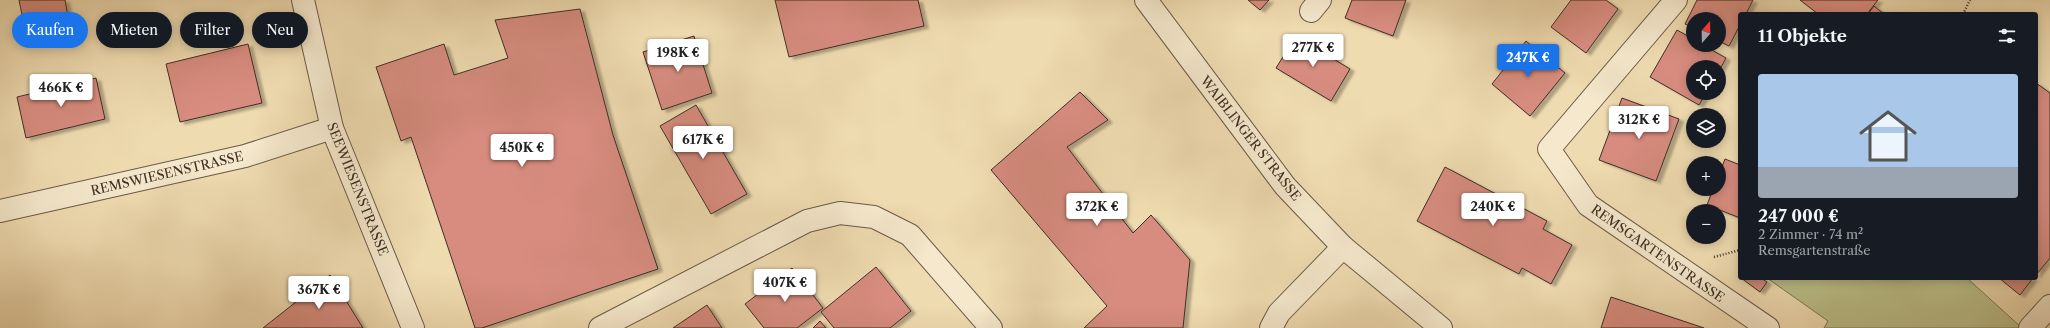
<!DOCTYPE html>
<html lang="de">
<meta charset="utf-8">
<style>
:root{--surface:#171b24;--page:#242831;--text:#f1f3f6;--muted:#9ea1a6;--line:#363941;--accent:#1a73e8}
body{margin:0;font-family:"Libre Caslon Text",serif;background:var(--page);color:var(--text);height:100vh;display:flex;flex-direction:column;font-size:15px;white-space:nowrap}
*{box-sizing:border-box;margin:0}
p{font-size:13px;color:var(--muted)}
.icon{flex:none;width:22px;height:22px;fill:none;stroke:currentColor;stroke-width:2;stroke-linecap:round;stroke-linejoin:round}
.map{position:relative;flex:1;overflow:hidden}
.panel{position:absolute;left:1738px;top:12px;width:300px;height:268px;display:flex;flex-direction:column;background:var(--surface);border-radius:4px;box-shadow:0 2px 10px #0003}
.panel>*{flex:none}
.top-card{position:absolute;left:12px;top:12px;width:380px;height:36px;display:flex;gap:8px}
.needle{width:26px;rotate:20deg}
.buttons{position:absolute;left:1686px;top:12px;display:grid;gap:8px}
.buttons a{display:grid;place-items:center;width:40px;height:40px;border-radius:50%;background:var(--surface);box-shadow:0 2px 10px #0003;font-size:20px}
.price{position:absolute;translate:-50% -34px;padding:0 9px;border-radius:4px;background:#fff;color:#222;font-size:13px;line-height:26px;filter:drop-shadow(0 1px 2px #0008)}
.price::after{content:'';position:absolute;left:50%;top:24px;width:12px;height:9px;margin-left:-6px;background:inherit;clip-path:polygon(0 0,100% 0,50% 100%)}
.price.current{background:var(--accent);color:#fff}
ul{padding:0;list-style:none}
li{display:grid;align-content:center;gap:8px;height:212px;padding:0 20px}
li+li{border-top:1px solid var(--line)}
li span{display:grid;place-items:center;height:124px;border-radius:4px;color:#555}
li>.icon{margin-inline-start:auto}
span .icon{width:72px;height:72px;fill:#fffc;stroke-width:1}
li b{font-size:17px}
h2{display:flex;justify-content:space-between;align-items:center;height:48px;padding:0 20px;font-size:17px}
.chip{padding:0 14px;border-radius:18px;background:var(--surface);box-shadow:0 2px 10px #0003;font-size:14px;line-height:36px}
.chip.current{background:var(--accent);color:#fff}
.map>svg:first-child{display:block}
.green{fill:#bbc08a;stroke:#7c7858}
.building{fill:#d78c7f;stroke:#3e2f25;filter:url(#shadow)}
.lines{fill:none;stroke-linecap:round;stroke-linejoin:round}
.minor-casing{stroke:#6a5a48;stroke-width:24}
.path{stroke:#3e2f25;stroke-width:2.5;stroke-dasharray:1 2;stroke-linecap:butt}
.minor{stroke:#f5e8cc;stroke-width:22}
.labels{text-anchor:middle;stroke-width:3;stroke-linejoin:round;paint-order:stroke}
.street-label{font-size:13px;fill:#3e2f25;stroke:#f5e8cc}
</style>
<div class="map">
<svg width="2050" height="328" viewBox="0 0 2050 328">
<defs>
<filter id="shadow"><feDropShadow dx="4.5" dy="2.5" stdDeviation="1" flood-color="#0004"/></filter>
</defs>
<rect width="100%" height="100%" fill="#efdbb0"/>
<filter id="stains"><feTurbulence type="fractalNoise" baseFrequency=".005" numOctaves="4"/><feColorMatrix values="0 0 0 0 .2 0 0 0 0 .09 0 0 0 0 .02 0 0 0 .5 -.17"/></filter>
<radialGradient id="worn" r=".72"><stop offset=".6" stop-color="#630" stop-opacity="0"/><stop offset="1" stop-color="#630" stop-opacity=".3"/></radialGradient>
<polygon class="green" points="1767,278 1967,278 2022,328 1824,328 1828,321"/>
<g class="building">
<polygon points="19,0 65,0 69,22 25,30"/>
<polygon points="775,0 918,0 924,26 789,57"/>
<polygon points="1248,0 1269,0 1260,10"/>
<polygon points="1352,0 1406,0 1393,36 1345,18"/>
<polygon points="1571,0 1606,0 1618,9 1586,53 1551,27"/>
<polygon points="1697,0 1753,0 1746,14 1740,14 1740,25 1729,46 1719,41 1719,19 1693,19 1693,28 1685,24"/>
<polygon points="1800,0 1878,0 1867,14 1818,14"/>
<polygon points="1874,6 1884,14 1868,14"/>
<polygon points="580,9 613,135 658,269 482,328 475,328 411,137 401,141 376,67 444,44 454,75 508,58 495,20"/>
<polygon points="1677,30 1693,39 1693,45 1703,45 1726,58 1719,71 1719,67 1693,67 1693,93 1706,93 1699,105 1650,77"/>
<polygon points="694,36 712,93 662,110 643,52"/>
<polygon points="1296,36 1350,69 1331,101 1276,68"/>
<polygon points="1526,41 1565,73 1530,116 1492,84"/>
<polygon points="248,44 262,103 180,122 166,64"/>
<polygon points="96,78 105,119 26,138 17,97"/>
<polygon points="2036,83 2050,93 2050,258 2036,275 2036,174 2038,172 2036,170"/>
<polygon points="1080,92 1108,120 1067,147 1133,233 1151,215 1190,260 1183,328 1084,328 1107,306 991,170"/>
<polygon points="1622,98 1679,119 1656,181 1599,160"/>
<polygon points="696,105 747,194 711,214 660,126"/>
<polygon points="1725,159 1740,165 1740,218 1707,205 1713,189 1719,189 1719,174"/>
<polygon points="1445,167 1547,221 1543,229 1572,245 1551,284 1522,268 1519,274 1417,221"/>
<polygon points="876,267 911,311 890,328 834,328 821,312"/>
<polygon points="792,268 823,308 797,328 764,328 745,304"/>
<polygon points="330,275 363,328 263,328"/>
<polygon points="1741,278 1761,278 1767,282 1760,292"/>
<polygon points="1999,278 2033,278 2020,295"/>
<polygon points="1611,297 1704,328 1601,328"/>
<polygon points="707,305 722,328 673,328"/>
<polygon points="820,321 826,328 813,328"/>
</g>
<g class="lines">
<g class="minor-casing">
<g id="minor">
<polyline points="303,0 332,128 413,328"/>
<polyline points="1146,0 1285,186 1343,247 1441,328"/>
<polyline points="1676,0 1549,149 1588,205 1768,328"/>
<polyline points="1311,11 1320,0"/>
<polyline points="0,211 245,156 332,128"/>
<polyline points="600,328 807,221 840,213 874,217 910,235 991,328"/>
<polyline points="1271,328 1279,313 1343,247"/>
<polyline points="2030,328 2050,306"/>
</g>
</g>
<g class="path">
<polyline points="1963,14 1970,0"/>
<polyline points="1714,257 1740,250"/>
</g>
<use href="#minor" class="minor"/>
</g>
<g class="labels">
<g class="street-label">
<text transform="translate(1251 138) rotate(52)" y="5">WAIBLINGER STRASSE</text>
<text transform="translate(167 173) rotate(-13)" y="5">REMSWIESENSTRASSE</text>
<text transform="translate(358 189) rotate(68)" y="5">SEEWIESENSTRASSE</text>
<text transform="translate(1658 253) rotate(35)" y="5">REMSGARTENSTRASSE</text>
</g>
</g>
<rect width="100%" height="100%" filter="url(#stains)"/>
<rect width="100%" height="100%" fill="url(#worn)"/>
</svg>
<div class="buttons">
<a><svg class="needle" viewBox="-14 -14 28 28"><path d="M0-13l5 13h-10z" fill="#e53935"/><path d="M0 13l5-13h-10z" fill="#9ea1a6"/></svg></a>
<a><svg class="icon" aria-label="locate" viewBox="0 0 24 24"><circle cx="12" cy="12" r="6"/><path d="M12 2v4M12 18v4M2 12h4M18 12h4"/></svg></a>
<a><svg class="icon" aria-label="layers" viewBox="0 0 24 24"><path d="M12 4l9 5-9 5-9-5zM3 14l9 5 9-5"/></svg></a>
<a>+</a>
<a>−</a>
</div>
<b class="price" style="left:1313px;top:68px">277K €</b>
<b class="price" style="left:678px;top:73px">198K €</b>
<b class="price current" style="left:1528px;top:78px">247K €</b>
<b class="price" style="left:61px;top:108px">466K €</b>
<b class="price" style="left:1639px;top:140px">312K €</b>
<b class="price" style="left:703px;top:160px">617K €</b>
<b class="price" style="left:522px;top:168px">450K €</b>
<b class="price" style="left:1097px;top:227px">372K €</b>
<b class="price" style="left:1493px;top:227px">240K €</b>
<b class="price" style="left:785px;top:303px">407K €</b>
<b class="price" style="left:319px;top:310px">367K €</b>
<div class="top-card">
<a class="chip current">Kaufen</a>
<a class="chip">Mieten</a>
<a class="chip">Filter</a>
<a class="chip">Neu</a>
</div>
<section class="panel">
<h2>11 Objekte<svg class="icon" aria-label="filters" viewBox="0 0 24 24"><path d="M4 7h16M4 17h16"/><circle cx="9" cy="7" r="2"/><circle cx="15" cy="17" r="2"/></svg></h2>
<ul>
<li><span style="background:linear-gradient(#a9c7e8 75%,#9aa5b1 0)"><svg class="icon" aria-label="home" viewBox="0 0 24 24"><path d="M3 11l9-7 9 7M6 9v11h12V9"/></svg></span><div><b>247 000 €</b><p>2 Zimmer · 74 m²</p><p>Remsgartenstraße</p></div></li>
</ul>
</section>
</div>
